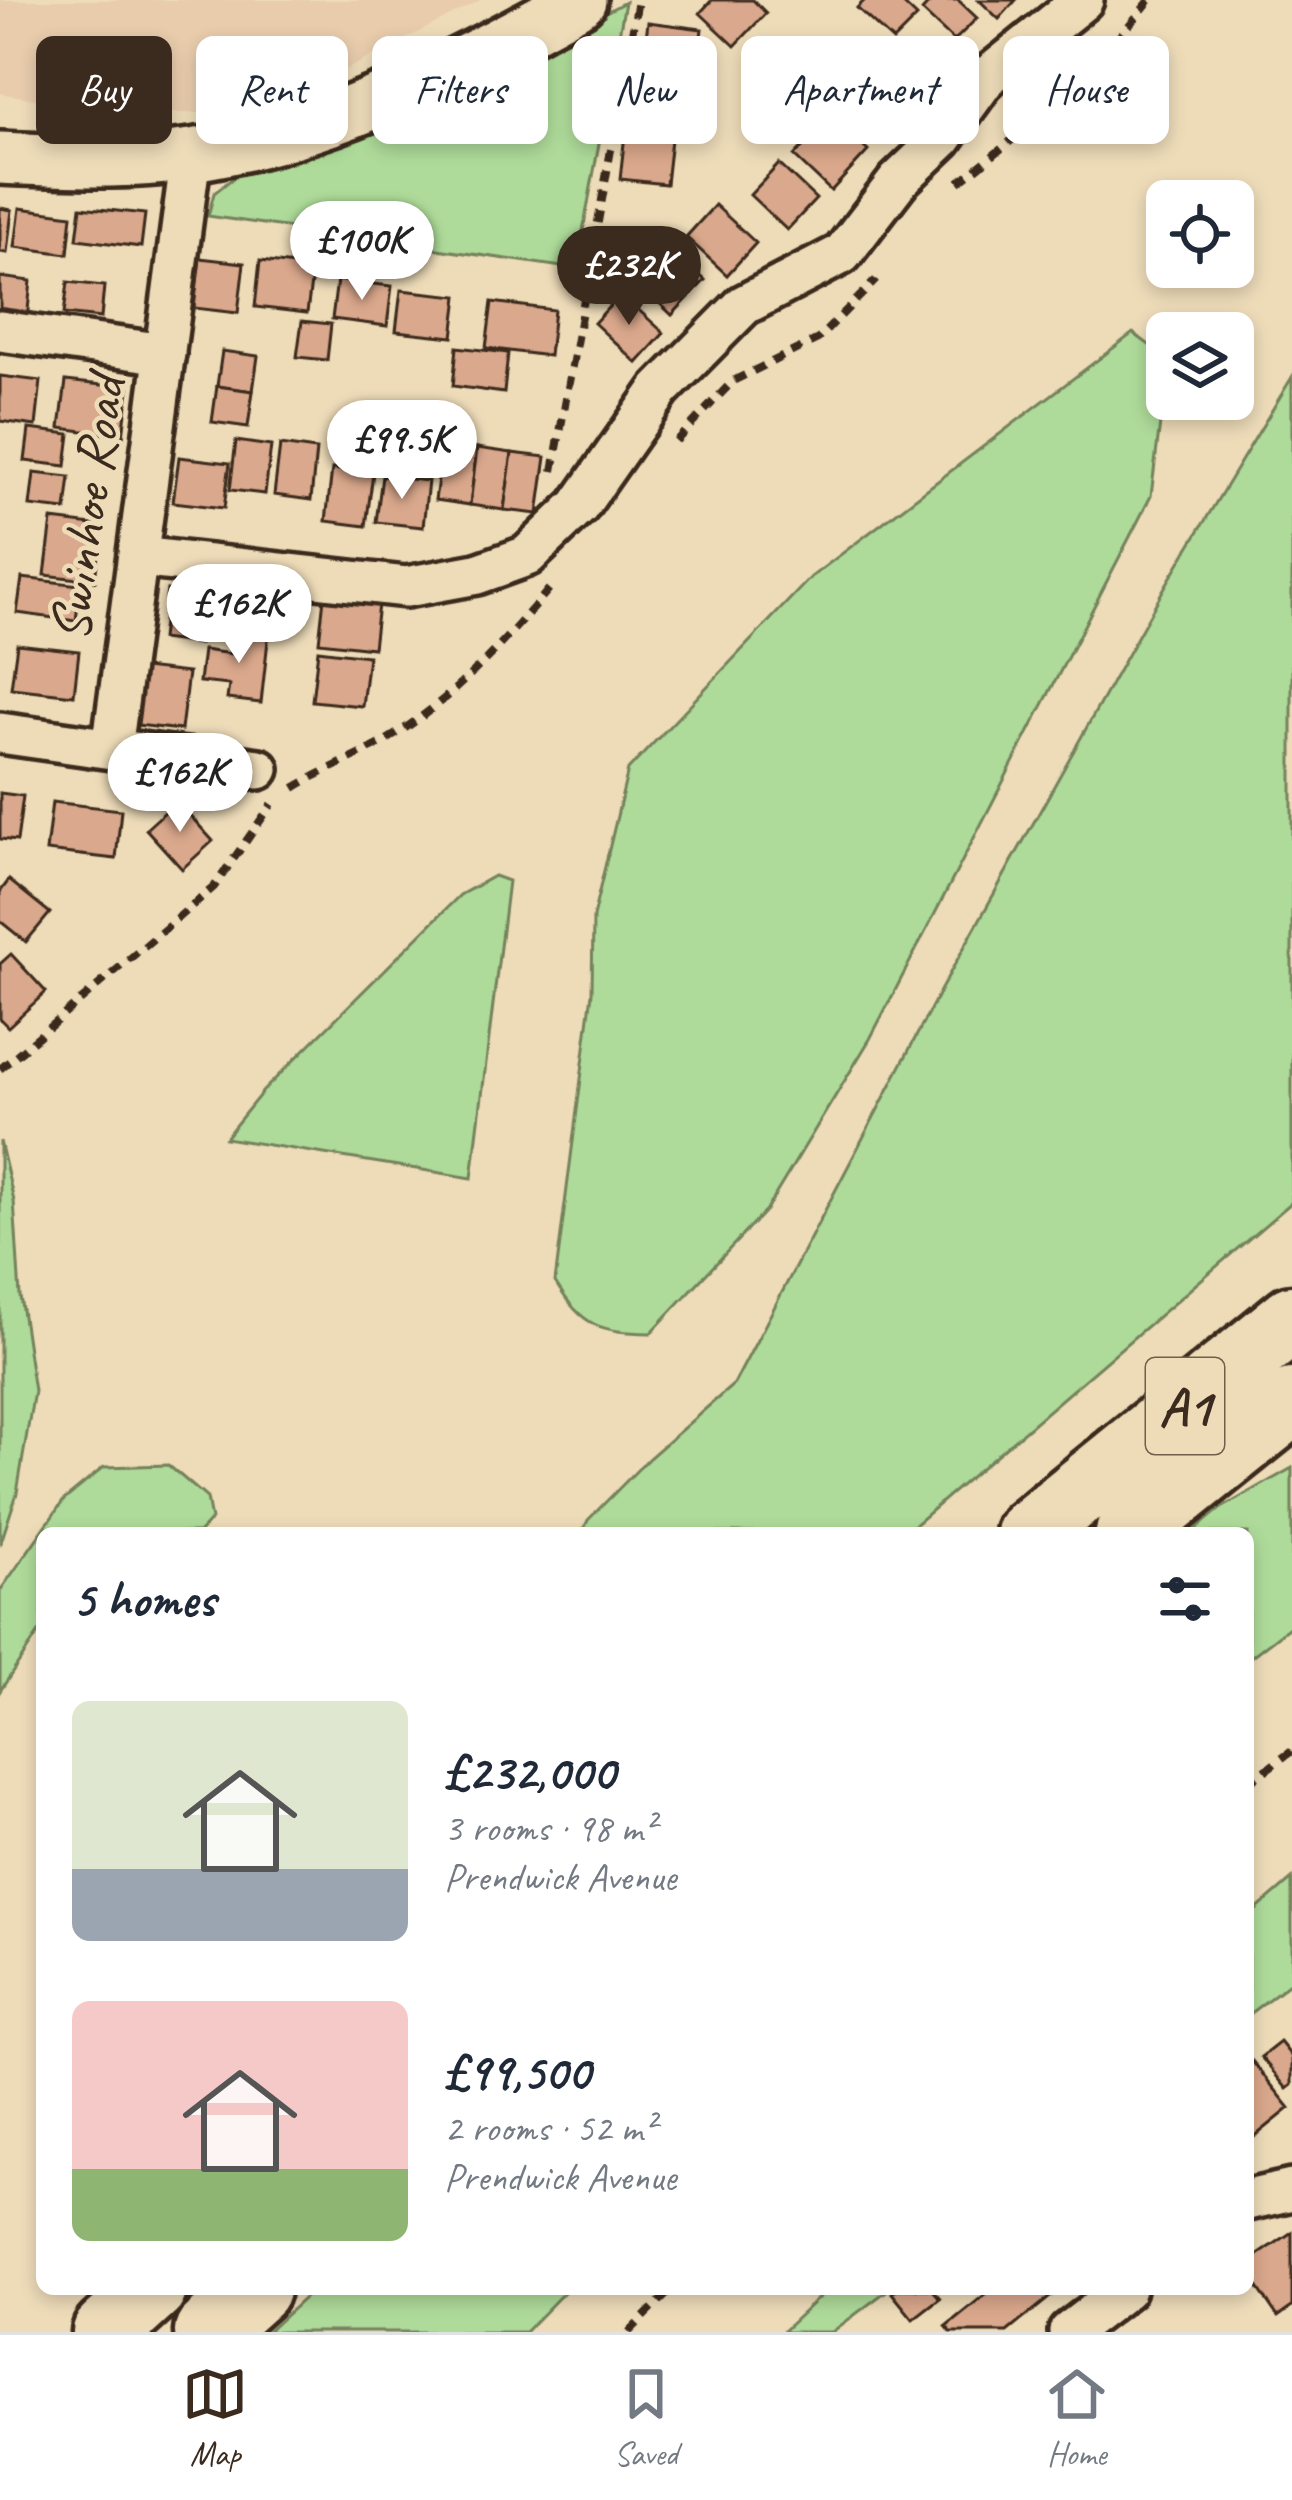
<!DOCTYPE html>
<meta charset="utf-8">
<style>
:root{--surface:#fff;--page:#f2f2f3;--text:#1f2937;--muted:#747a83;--line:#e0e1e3;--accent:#3b2a1e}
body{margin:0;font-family:Caveat,sans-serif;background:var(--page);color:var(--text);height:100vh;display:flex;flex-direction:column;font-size:45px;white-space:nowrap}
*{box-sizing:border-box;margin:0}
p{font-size:39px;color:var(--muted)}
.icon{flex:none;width:66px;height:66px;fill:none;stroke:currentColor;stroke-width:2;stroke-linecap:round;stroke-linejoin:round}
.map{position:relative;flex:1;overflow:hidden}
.side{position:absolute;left:36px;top:1527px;width:1218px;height:768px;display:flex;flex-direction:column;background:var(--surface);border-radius:18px;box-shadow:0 6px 18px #0003}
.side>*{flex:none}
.top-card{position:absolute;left:36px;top:36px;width:1221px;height:108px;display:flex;gap:24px}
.fabs{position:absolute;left:1146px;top:180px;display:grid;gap:24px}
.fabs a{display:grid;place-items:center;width:108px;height:108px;border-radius:18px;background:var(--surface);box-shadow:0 6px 18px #0003;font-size:60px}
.price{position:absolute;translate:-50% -102px;padding:0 27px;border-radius:42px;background:#fff;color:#222;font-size:39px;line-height:78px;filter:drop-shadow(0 3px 6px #0008)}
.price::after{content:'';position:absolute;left:50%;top:72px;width:36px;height:27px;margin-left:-18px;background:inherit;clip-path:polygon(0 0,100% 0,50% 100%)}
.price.on{background:var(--accent);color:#fff}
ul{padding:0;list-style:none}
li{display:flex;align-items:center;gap:36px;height:300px;padding:0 36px}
li span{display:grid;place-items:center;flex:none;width:336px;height:240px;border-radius:18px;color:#555}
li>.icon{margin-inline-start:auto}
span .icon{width:144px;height:144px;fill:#fffc;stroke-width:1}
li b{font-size:51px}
h2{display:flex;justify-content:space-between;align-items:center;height:144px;padding:0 36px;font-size:51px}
.tag{padding:0 42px;border-radius:18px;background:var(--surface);box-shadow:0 6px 18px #0003;font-size:42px;line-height:108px}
.tag.on{background:var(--accent);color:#fff}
.tab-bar{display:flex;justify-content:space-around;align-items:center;height:168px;border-top:3px solid var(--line);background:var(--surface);font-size:33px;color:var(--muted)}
.tab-bar a{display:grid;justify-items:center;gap:6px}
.tab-bar .on{color:var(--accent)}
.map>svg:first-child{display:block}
.built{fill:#e8ccac}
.green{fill:#aedb9a;stroke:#74825c;stroke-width:3}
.building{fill:#daa88c;stroke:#3b2a1e;stroke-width:3}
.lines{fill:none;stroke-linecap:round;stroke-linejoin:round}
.minor-casing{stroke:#3b2a1e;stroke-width:48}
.tertiary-casing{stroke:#3b2a1e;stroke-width:60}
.trunk-casing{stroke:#3b2a1e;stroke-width:75}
.path{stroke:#3b2a1e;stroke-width:8;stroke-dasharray:12 9;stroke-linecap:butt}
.minor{stroke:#eedcb9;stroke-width:39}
.tertiary{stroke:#eedcb9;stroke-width:51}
.trunk{stroke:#eedcb9;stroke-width:66}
.labels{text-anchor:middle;stroke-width:9;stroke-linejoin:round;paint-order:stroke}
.shield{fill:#eedcb9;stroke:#715f4c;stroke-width:3}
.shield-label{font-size:54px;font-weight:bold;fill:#3b2a1e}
.street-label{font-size:57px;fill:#3b2a1e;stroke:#eedcb9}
</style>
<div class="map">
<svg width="1292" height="2332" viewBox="0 0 1292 2332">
<rect width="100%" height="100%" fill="#eedcb9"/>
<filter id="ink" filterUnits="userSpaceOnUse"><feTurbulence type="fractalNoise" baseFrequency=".00833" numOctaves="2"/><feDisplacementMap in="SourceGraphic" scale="24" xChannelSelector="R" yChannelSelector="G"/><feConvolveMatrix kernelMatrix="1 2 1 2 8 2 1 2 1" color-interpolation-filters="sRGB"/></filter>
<g filter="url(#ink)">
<polygon class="built" points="0,0 481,0 326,80 211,113 113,113 0,93"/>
<g class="green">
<polygon points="625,2 576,269 208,216 214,193 243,170 395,123"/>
<path d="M1133,333L1155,349L1163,399L1151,496L870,1039L766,1210L651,1333C599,1332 583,1327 555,1282L592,993L593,917L628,770L811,577Z"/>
<polygon points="1292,377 1292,1202 905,1533 582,1533 588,1520 649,1458 734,1384 941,989 1166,585"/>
<polygon points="494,876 508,881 472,1178 225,1138 263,1091 460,895"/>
<polygon points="0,1141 14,1201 20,1296 34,1391 17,1493 0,1545"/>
<polygon points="168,1465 207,1498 211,1520 199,1533 42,1533 42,1628 0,1691 0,1591 64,1500 104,1467"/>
<polygon points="1292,1468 1292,1625 1248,1659 1248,1533 1191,1533 1220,1509"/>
<polygon points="1292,1879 1292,1981 1248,2015 1248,1917"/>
<polygon points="314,2289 567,2289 525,2332 267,2332"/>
<polygon points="828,2289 889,2289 832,2332 782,2332"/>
</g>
<g class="building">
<polygon points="712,0 753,0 766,13 735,46 700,13"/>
<polygon points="865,0 899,0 917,17 893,41 857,8"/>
<polygon points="932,0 958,0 977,18 954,41 922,11"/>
<polygon points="979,0 1016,0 999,19"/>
<polygon points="648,22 702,29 697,67 643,60"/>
<polygon points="879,45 918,82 892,109 853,73"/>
<polygon points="774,57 804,85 782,107 752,80"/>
<polygon points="829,66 863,98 847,116 812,84"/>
<polygon points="831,117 868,151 831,191 794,156"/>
<polygon points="626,125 672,130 666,184 620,179"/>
<polygon points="779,164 816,199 787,230 750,195"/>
<polygon points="715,205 756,243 727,275 686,237"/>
<polygon points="81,207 145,214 141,247 77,239"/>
<polygon points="0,208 12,210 7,253 0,252"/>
<polygon points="20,208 72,215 68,254 15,247"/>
<polygon points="662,240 705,280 672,315 629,274"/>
<polygon points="200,258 244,263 238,313 194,308"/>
<polygon points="260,261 313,267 307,313 255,307"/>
<polygon points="0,277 31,281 27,320 0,317"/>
<polygon points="337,280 392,286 387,326 332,319"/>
<polygon points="68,282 104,286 101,318 64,314"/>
<polygon points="401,290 458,296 453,337 396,331"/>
<polygon points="621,294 664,333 637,363 594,323"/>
<polygon points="492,302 554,310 549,356 486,348"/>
<polygon points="302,321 331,324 327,360 297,357"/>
<polygon points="457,347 508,353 504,393 453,386"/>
<polygon points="222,351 258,356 253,391 217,386"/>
<polygon points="0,376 41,381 36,426 0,421"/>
<polygon points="66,381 129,388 123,436 60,428"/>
<polygon points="217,386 253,391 248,427 212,422"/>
<polygon points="29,429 70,434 66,466 25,461"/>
<polygon points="236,441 271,446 265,494 230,490"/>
<polygon points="443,443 477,448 470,505 435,500"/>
<polygon points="280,445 316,450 311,500 274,495"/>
<polygon points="477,448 512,453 504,510 470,505"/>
<polygon points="512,453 546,457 538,514 504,510"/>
<polygon points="179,457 230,463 224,508 173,502"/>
<polygon points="332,469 373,473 366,526 326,521"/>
<polygon points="34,473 70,477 66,510 30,506"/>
<polygon points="382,476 428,481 423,527 376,522"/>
<polygon points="52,520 101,526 95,581 45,575"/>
<polygon points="22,578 80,585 76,621 17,613"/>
<polygon points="167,590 204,595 199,644 161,639"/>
<polygon points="324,598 378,604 373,648 319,642"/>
<polygon points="235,627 269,631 261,703 227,699 229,685 199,682 203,650 232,654"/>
<polygon points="17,644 79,651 74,695 11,688"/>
<polygon points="318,650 368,656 362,706 312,701"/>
<polygon points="144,668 188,673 181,730 137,725"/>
<polygon points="0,793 23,796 17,841 0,839"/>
<polygon points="177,801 213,841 182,869 146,829"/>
<polygon points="52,802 121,810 116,859 46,851"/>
<polygon points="9,880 50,913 26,942 0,921 0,892"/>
<polygon points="11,954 46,992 8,1027 0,1019 0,964"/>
<polygon points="1280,2042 1292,2057 1292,2085 1287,2089 1261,2057"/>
<polygon points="1252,2061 1290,2108 1248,2142 1248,2064"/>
<polygon points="1292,2232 1292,2307 1278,2317 1248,2273 1248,2262"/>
<polygon points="897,2289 932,2289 940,2298 913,2319 892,2293"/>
<polygon points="992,2289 1060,2289 1007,2332 951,2332 946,2326"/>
</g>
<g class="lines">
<g class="minor-casing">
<g id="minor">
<polyline points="191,155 112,749 259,769"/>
<polyline points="0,331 165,354"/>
<polyline points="138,557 406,587 477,574 527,556 579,506 660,390 744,305 842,254 898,181 942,139 986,78 1083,0"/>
<polyline points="0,733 112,749"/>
<polyline points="1248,2200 1292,2190"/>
<polyline points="1069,2332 1125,2289"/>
</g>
</g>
<g class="tertiary-casing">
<path id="tertiary" d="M0,158C63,161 130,164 192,155C332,134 458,68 580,0"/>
</g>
<g class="trunk-casing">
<g id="trunk">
<polyline points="1029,1533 1292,1319"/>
<polyline points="1129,1533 1292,1402"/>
<polyline points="106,2332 153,2289"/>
<polyline points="208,2332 256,2289"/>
</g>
</g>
<g class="path">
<path d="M959,182C1035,124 1090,74 1150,0"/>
<polyline points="676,441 733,381 818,339 876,280"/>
<polyline points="553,471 638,0"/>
<path d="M294,788C323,770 355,758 385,741C448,704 503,644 549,589"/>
<polyline points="0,1069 214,887 272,804"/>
<polyline points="1248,1783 1292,1751"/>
<polyline points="629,2332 672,2289"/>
</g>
<use href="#minor" class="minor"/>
<use href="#tertiary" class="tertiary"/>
<use href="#trunk" class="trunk"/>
</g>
</g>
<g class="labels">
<rect class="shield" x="1146" y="1358" width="78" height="96" rx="9"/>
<g class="shield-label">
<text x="1185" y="1425">A1</text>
</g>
<g class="street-label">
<text transform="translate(86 509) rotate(-82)" y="20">Swinhoe Road</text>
</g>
</g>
</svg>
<div class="fabs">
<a><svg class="icon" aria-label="locate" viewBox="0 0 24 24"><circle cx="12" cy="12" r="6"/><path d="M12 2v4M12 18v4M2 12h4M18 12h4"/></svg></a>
<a><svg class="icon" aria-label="layers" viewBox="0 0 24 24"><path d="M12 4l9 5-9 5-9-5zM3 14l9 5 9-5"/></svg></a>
</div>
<b class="price" style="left:362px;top:303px">£100K</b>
<b class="price on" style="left:629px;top:328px">£232K</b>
<b class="price" style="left:402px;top:502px">£99.5K</b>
<b class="price" style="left:239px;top:666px">£162K</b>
<b class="price" style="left:180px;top:835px">£162K</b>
<div class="top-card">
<a class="tag on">Buy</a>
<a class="tag">Rent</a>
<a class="tag">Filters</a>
<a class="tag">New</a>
<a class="tag">Apartment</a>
<a class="tag">House</a>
</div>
<section class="side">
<h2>5 homes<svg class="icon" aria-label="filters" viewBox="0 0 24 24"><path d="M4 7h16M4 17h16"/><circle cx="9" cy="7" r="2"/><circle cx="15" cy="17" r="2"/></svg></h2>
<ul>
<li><span style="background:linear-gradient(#dfe7d0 70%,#9aa5b1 0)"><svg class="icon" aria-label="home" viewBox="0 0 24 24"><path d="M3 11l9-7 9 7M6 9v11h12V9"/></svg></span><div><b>£232,000</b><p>3 rooms · 98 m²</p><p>Prendwick Avenue</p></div></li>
<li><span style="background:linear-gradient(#f6c9c9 70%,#8fb573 0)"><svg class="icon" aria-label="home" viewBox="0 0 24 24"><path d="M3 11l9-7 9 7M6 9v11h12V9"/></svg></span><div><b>£99,500</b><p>2 rooms · 52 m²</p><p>Prendwick Avenue</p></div></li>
</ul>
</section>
</div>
<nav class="tab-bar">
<a class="on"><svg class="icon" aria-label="map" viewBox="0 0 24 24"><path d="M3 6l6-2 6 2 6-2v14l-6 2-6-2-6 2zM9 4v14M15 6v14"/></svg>Map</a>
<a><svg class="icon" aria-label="saved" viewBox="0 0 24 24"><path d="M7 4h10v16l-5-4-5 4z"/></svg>Saved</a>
<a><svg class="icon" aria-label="home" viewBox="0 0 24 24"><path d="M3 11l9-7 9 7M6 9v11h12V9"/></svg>Home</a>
</nav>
